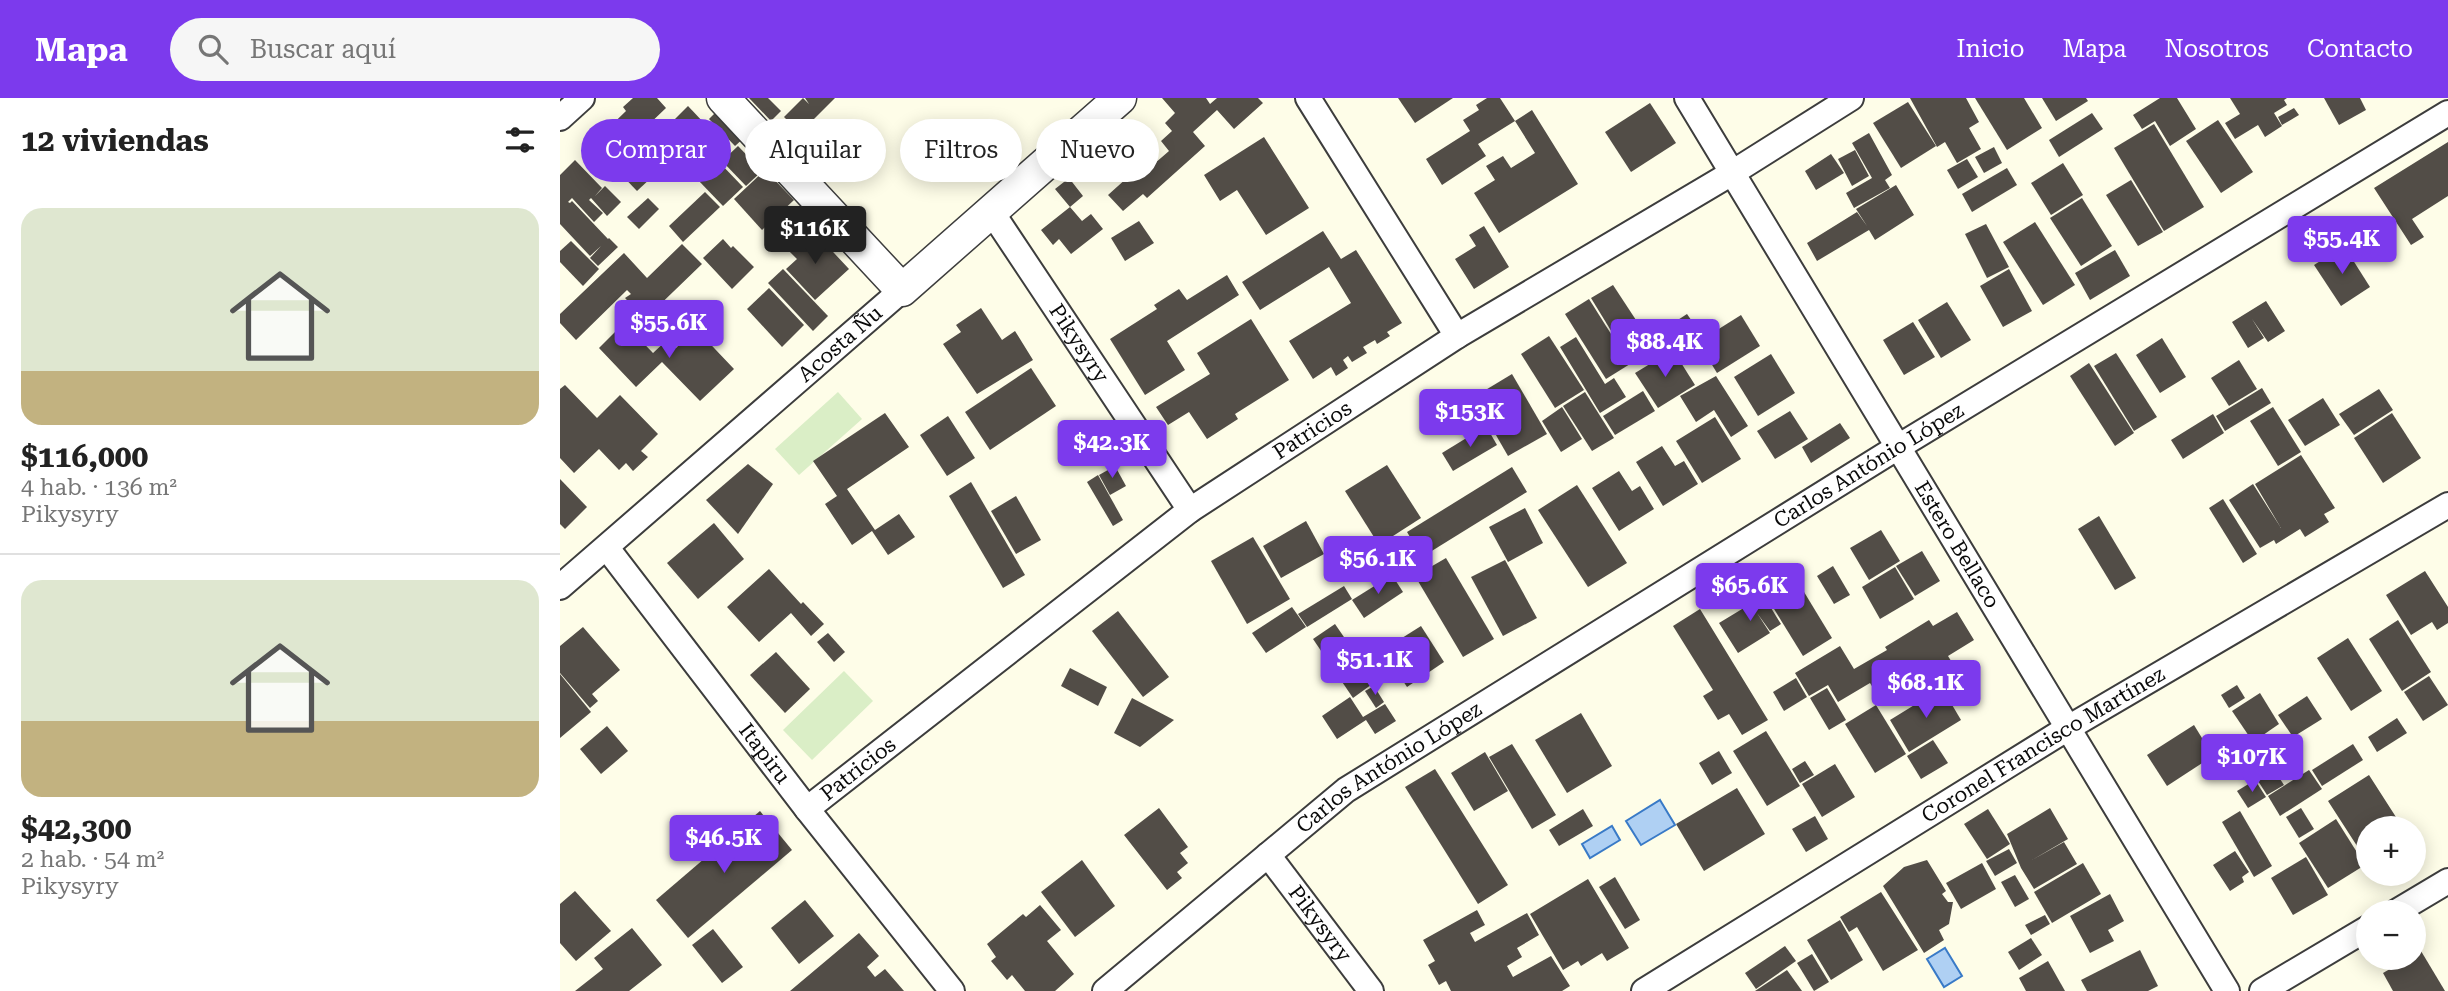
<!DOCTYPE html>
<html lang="es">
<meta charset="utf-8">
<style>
:root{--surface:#fff;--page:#f6f6f6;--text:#222;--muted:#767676;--line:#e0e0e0;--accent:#7c3aed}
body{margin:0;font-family:"Roboto Serif",serif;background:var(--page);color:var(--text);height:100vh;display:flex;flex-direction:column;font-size:26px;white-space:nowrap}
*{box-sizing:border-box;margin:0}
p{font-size:23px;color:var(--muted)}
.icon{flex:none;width:38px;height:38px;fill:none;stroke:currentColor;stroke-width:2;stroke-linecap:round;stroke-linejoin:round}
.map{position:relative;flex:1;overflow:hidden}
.panel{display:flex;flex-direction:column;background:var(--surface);width:560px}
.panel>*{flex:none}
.guide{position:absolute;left:21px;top:21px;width:665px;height:63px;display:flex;gap:14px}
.controls{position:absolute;left:1796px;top:718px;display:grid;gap:14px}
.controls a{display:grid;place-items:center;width:70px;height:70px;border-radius:50%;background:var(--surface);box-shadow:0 4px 18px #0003;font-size:35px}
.price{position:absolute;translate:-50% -60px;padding:0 16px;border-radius:7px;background:var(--accent);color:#fff;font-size:23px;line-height:46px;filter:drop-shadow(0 2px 4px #0008)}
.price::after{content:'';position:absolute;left:50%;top:42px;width:21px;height:16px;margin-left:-10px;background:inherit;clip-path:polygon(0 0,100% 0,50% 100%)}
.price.current{background:#222;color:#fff}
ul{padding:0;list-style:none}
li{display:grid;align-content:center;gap:14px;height:371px;padding:0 21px}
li+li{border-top:2px solid var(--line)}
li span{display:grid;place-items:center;height:217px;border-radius:21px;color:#555}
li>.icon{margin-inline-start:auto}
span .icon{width:126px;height:126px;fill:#fffc;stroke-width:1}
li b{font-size:30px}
h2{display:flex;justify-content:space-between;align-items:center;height:84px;padding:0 21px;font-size:30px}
.pill{padding:0 24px;border-radius:32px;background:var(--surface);box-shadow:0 4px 18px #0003;font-size:24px;line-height:63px}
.pill.current{background:var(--accent);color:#fff}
header{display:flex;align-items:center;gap:42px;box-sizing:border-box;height:98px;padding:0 35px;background:var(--accent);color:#fff}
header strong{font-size:33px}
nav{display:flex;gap:38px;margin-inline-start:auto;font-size:24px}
.search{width:490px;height:63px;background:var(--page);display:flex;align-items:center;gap:18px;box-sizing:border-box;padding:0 24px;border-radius:38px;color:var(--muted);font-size:26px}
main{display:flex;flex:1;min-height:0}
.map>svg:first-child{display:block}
.pitch{fill:#daeec6}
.water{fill:#afd0f3;stroke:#397ac7;stroke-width:2}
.building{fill:#524d47}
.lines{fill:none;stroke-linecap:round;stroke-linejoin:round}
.minor-casing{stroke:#3d3d3d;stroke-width:28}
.tertiary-casing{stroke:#3d3d3d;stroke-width:35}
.minor{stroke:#fff;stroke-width:24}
.tertiary{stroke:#fff;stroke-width:32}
.labels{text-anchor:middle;stroke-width:7;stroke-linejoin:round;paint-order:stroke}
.street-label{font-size:21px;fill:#0a0a0a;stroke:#fff}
</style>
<header>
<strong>Mapa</strong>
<div class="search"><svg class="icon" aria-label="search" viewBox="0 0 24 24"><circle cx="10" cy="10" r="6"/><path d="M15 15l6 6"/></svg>Buscar aquí</div>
<nav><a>Inicio</a><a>Mapa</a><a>Nosotros</a><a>Contacto</a></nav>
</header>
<main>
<section class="panel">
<h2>12 viviendas<svg class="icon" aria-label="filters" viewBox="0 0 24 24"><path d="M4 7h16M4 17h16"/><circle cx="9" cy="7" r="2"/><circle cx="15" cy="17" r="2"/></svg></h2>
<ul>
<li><span style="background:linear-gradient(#dfe7d0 75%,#c2b280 0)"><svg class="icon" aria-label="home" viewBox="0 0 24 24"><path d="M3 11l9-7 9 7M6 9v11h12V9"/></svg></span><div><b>$116,000</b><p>4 hab. · 136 m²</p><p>Pikysyry</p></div></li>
<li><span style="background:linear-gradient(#dfe7d0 65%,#c2b280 0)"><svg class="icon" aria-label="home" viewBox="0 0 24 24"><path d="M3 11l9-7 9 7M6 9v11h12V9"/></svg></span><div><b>$42,300</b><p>2 hab. · 54 m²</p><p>Pikysyry</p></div></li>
</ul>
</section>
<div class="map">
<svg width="1888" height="893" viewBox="0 0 1888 893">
<rect width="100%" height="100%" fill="#fefde8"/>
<g class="pitch">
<polygon points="278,294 302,321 239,377 215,351"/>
<polygon points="284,573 313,603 252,662 223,632"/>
</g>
<g class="water">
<polygon points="1100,702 1115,727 1081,747 1066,723"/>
<polygon points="1052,728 1060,742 1030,760 1022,746"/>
<polygon points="1385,850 1402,878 1384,889 1367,861"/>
</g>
<g class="building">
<polygon points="73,0 97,0 106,10 84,31 88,36 53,68 32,46 66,13 63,9"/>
<polygon points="189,0 208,0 221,13 211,23"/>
<polygon points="243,0 249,6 245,0 275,0 240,35 224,19"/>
<polygon points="602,0 646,0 650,6 657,0 698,0 703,5 674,31 657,12 633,34 645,48 587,100 583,96 563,113 548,97 568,79 555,65 536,82 523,67 563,32 594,66 609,53 601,43 612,33 605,25 615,15"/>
<polygon points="838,0 893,0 855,25"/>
<polygon points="927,0 940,0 955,23 972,12 1018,86 939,135 914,95 935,82 926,68 943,58 951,70 975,55 955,23 918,46 926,58 882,87 866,61 910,33 903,22 919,12 916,7"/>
<polygon points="1350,0 1406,0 1419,24 1409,30 1421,51 1397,65 1385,44 1377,49"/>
<polygon points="1415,0 1464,0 1482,30 1447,52"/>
<polygon points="1482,0 1526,0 1528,3 1496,23"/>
<polygon points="1600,0 1617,0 1636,31 1610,48 1595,23 1582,31 1573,17"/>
<polygon points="1670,0 1727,0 1724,2 1727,7 1714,15 1722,28 1705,39 1698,27 1675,41 1665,25 1680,16"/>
<polygon points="1764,0 1800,0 1806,12 1779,27"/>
<polygon points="1348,4 1376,48 1341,70 1313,25"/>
<polygon points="1090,5 1116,45 1071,74 1045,34"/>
<polygon points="128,8 145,26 129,41 113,23"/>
<polygon points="1734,10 1739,17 1722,27 1718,19"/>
<polygon points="159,11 185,39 175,48 149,21"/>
<polygon points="1532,15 1543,31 1499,59 1489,42"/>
<polygon points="1658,22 1693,74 1661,95 1626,43"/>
<polygon points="110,24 127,42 110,58 93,40"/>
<polygon points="1594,26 1644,109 1604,133 1554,50"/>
<polygon points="147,27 155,36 133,56 125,47"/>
<polygon points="1309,35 1332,77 1325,82 1330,90 1294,110 1286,95 1312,80 1292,45"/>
<polygon points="704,39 749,110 706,137 677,92 660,103 644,77"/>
<polygon points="87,41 108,64 77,93 55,70"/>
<polygon points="1888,44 1888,98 1852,121 1864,139 1851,147 1814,90"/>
<polygon points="122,48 146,73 136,83 112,58"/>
<polygon points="178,48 202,73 186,88 162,63"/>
<polygon points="1434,49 1442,65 1424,75 1415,59"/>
<polygon points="1295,52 1309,78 1292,88 1278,61"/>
<polygon points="1271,56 1284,75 1256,92 1245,73"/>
<polygon points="1407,61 1418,79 1398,91 1387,72"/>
<polygon points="15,62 42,90 35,98 45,88 61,104 47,118 31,100 29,102 43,115 34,124 12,100 8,104 10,105 12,103 48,141 49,140 58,149 38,168 30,160 41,148 30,158 0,126 0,77"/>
<polygon points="158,63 183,89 163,108 138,82"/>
<polygon points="1503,65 1523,97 1491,117 1471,85"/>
<polygon points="1447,70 1457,87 1412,114 1402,96"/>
<polygon points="205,72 234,102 202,132 174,101"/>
<polygon points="509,80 523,98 510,109 522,123 531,116 543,131 511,156 499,141 493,147 481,132 510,109 495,91"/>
<polygon points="1571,82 1603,134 1578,148 1546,97"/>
<polygon points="1336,87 1354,117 1315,142 1309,132 1257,163 1247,145 1297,114 1307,128 1296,111"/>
<polygon points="145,94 160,109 123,144 109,128"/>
<polygon points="88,100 99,111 79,131 67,119"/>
<polygon points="1522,100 1552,148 1521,168 1490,120"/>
<polygon points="579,123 594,145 565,163 551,140"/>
<polygon points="1475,124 1515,187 1483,207 1443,144"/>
<polygon points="1426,126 1449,169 1427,180 1405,136"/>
<polygon points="924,128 949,169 914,191 895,161 916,148 909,137"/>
<polygon points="763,133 781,161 796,152 842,225 827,234 830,238 817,246 815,242 803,249 807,255 792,264 788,258 783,262 788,270 776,278 771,269 753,281 729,243 791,205 769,169 700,212 682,184"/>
<polygon points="236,138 248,151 260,140 289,171 255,202 226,171 237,161 225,149"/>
<polygon points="163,141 171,150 173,148 194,169 172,191 143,160"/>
<polygon points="11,143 39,171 23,188 0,164 0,153"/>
<polygon points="122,146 142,166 85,221 65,200 71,196 67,192 16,242 0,225 0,216 64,155 87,180"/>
<polygon points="1784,148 1810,189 1781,208 1754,167"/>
<polygon points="1555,152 1570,178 1530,202 1515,175"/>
<polygon points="223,171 268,218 253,233 208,185"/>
<polygon points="1449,171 1472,213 1443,229 1420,188"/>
<polygon points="667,177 679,197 607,243 625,272 585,297 550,241 597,211 594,207 619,191 627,202"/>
<polygon points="1053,187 1076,222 1053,236 1031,200"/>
<polygon points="209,190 244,227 222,249 187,211"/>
<polygon points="1029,201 1070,266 1046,281 1005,216"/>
<polygon points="1706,203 1725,233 1708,244 1692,221 1704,240 1688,250 1672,224"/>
<polygon points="1387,204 1411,242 1381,260 1358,222"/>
<polygon points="421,210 442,242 455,233 473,262 417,296 383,246 401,234 396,227"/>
<polygon points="1127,216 1142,238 1117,253 1104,231"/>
<polygon points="1181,217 1200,248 1157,275 1138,244"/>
<polygon points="691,221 729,282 675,316 678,321 647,341 629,314 608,327 596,309 650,276 637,255"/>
<polygon points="1353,224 1375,259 1344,277 1323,242"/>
<polygon points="64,225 93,255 108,241 116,250 136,231 174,271 140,303 102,264 76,289 39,250"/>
<polygon points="989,238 1024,292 995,310 961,256"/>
<polygon points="1016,239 1045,286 1054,280 1066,299 1040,315 1000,249"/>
<polygon points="1602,240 1626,279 1600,295 1576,257"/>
<polygon points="1113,252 1135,287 1098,310 1075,275"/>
<polygon points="1556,255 1597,319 1574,333 1534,268"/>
<polygon points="1211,256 1235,295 1198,318 1174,279"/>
<polygon points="1679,262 1697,291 1669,308 1651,280"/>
<polygon points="1529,265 1574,335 1555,348 1510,278"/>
<polygon points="471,270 496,308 430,352 405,314"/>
<polygon points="952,276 987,336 948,358 914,299"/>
<polygon points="1156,278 1188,328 1171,339 1154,312 1136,324 1120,298"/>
<polygon points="5,287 37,320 60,297 98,336 81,353 88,359 73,373 66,365 59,372 39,351 14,375 0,360 0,291"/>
<polygon points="1702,290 1711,305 1665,333 1656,318"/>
<polygon points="1819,291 1833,312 1794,337 1779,316"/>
<polygon points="1083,293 1095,313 1055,337 1043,318"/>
<polygon points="1025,294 1054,340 1032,353 1003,308"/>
<polygon points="1763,300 1780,327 1745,348 1728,322"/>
<polygon points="1002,309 1022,341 1001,354 982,323"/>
<polygon points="1713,309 1741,354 1718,368 1690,323"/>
<polygon points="1230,313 1248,341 1215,361 1197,333"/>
<polygon points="325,315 349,349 287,391 315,432 339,416 355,439 328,457 312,433 292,447 265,406 277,398 253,363"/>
<polygon points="1832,315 1861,360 1823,385 1794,340"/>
<polygon points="1653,316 1664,335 1623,361 1611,342"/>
<polygon points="388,318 415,360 387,378 360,337"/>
<polygon points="1155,319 1181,361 1142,385 1116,343"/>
<polygon points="1280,325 1290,340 1251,365 1242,349"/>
<polygon points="926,328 937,347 893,373 882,355"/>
<polygon points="1102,348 1115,368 1124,363 1138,386 1103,408 1076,364"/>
<polygon points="1741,357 1775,410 1764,416 1769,424 1745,439 1740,431 1716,446 1714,442 1700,450 1669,402 1693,386 1721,430 1695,386"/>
<polygon points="188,366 213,386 178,436 146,402"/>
<polygon points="827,367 861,420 819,447 785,393"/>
<polygon points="555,368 566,388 550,397 539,377"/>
<polygon points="952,369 967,394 862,459 847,434"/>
<polygon points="1059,373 1072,393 1080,388 1094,411 1059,433 1032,390"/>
<polygon points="538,377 563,422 553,428 527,384"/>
<polygon points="0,381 27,409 5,431 0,426"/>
<polygon points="411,384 465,477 443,490 389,398"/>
<polygon points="1017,387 1067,465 1028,489 978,412"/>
<polygon points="456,398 481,442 456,456 431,413"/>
<polygon points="1663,401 1697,456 1683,465 1649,410"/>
<polygon points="965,410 983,445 948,464 929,429"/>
<polygon points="1539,418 1576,480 1555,492 1518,431"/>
<polygon points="746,423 764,456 721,480 703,448"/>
<polygon points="154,425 184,461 138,501 107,465"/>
<polygon points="1321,432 1340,463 1309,482 1290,450"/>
<polygon points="693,439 730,501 687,526 651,463"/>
<polygon points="842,447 854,464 837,475 825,458"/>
<polygon points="1362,453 1380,483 1355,498 1336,468"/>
<polygon points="886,460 934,541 903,559 855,478"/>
<polygon points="945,462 977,520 943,538 911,479"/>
<polygon points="1273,468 1290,497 1274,506 1257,478"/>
<polygon points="1335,469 1354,501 1320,521 1302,489"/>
<polygon points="209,471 241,506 243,504 264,526 251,538 231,515 199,544 167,509"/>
<polygon points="1865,473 1888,509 1888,525 1877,532 1872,524 1851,537 1826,497"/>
<polygon points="832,477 843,494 804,520 792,502"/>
<polygon points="784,488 792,501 747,529 738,516"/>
<polygon points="1241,489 1272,540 1243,558 1211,506"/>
<polygon points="1200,492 1221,526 1210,533 1197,515 1210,535 1178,555 1159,525 1192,505 1189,500"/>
<polygon points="732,509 746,529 706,555 692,535"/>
<polygon points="1140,511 1208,622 1182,637 1169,616 1158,622 1143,598 1153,592 1113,528"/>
<polygon points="558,513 609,579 583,599 532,533"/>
<polygon points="1397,514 1414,542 1388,558 1393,566 1396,564 1404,576 1358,603 1350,590 1323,606 1310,585 1278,604 1268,587 1249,598 1235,575 1280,548 1294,571 1327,552 1325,549 1369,522 1373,528"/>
<polygon points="1838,522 1871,574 1842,593 1809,541"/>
<polygon points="775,526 815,584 793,600 753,541"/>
<polygon points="861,528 884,564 847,589 823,552"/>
<polygon points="23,529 60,572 32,596 38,603 30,610 0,575 0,548"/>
<polygon points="268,535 285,554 274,564 257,544"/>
<polygon points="1788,540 1822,593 1791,613 1757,560"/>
<polygon points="216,554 250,591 225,615 190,577"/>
<polygon points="510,570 547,589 538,608 501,588"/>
<polygon points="0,576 31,614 0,640"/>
<polygon points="1869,578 1888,607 1863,623 1844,594"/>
<polygon points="1236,580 1247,599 1224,613 1213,594"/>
<polygon points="1677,587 1685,600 1669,610 1661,597"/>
<polygon points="814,588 824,604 816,610 805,593"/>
<polygon points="1267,590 1286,622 1269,632 1250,600"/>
<polygon points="1382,590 1401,622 1349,654 1330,622"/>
<polygon points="1700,595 1719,626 1693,644 1672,613"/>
<polygon points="1747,598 1762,621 1733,639 1718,617"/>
<polygon points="790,599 803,619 825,606 836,623 815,636 806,622 777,641 762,618"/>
<polygon points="572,600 614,622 580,649 554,635"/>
<polygon points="1316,607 1346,656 1315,675 1285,626"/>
<polygon points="1021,615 1052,668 1007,695 975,642"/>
<polygon points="1837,620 1847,635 1817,654 1808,639"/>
<polygon points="1634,627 1653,658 1607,688 1587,657"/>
<polygon points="47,628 68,653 41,676 20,651"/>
<polygon points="1206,633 1240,688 1207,708 1173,653"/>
<polygon points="1373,642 1388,665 1361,681 1347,658"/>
<polygon points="1673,643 1689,668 1672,679 1656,654"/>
<polygon points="952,646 996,717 972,731 929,659"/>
<polygon points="1793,646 1803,662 1762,688 1752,672"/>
<polygon points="1159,653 1172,675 1152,687 1139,665"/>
<polygon points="925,654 948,693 914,713 891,675"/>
<polygon points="1707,661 1724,687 1707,697 1691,672"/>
<polygon points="1245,663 1254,677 1240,685 1232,671"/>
<polygon points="1275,666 1295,699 1262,719 1242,686"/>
<polygon points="875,671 948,787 918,806 845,689"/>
<polygon points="1749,672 1762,691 1720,718 1708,698"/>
<polygon points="1809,677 1843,730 1808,730 1808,765 1768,703"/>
<polygon points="1695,682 1706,699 1688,710 1677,693"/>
<polygon points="1177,690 1205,736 1144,773 1116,726"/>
<polygon points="599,710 628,749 620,755 628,765 617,774 622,780 607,792 564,737"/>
<polygon points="1490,710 1508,741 1472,762 1504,744 1517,766 1474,791 1461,770 1447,736"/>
<polygon points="1741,710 1754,731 1739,740 1726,719"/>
<polygon points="1023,711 1033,728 999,748 989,732"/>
<polygon points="1428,711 1450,746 1427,761 1404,726"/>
<polygon points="200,713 232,752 128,840 96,802"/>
<polygon points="1680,713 1712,768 1694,779 1662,724"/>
<polygon points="1255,718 1268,741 1246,754 1232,731"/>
<polygon points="1776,721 1805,767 1768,790 1739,745"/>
<polygon points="1449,751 1457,765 1435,778 1426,763"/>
<polygon points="1675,753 1689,774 1682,779 1684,784 1670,793 1653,767"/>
<polygon points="1746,759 1768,797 1733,817 1711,780"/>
<polygon points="522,762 555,808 515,839 481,794"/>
<polygon points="1367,762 1386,793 1382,796 1388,804 1393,804 1389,826 1379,832 1384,842 1364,855 1323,788 1344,769"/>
<polygon points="1422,765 1436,791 1401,811 1386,785"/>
<polygon points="1523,765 1541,796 1492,825 1474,794"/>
<polygon points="1455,777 1469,801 1455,809 1441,784"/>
<polygon points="1055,779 1080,822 1065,831 1039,789"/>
<polygon points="1028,781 1069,850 1047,863 1042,855 1021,868 1018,863 1003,872 970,816"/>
<polygon points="15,793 51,833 16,863 0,845 0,806"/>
<polygon points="1321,794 1358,852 1323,873 1297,829 1289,834 1280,819"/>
<polygon points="1550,796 1564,823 1548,832 1554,843 1530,855 1510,818"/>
<polygon points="245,802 274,838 239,866 211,830"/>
<polygon points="480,807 501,832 487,843 514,876 495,893 465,893 452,877 447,882 431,863 436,859 427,846 463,816 466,819"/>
<polygon points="917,812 925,827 910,835 915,844 967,815 979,837 957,850 962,859 947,868 953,879 991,858 1010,888 1002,893 891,893 886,883 879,887 868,867 875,863 863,842"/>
<polygon points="1485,817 1490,826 1471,837 1465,827"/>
<polygon points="1280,822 1303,862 1271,882 1247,842"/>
<polygon points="72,830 102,867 69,893 15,893 43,871 34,860"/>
<polygon points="153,831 183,869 162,885 132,847"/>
<polygon points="299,835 319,858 307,869 315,879 325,871 344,893 230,893"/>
<polygon points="1471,840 1482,857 1459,872 1448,854"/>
<polygon points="1225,848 1236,863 1196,891 1185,875"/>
<polygon points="1580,852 1598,888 1588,893 1527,893 1521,882"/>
<polygon points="1861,853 1885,893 1833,893 1823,875"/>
<polygon points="1252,856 1269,884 1254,893 1237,865"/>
<polygon points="1488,863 1505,893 1466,893 1459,880"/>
<polygon points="1227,872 1242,893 1195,893"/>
</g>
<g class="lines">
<g class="minor-casing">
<g id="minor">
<polyline points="748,0 897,238"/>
<path id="s1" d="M1127,0L1667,893"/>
<polyline points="0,20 22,0"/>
<path id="s2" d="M431,113L630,412"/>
<path id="s3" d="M47,450L247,711L392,893"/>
<path id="s4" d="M0,489L342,192"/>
<path id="s5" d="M247,711L630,412L897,238L1172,75L1291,0"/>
<path id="s6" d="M708,757L811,893"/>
<polyline points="1836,814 1888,783"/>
<path id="s7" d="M545,893L786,692L1338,349L1888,15"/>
<path id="s8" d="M1084,893L1508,630L1888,407"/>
<polyline points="1702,893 1808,830"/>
</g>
</g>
<g class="tertiary-casing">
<polyline id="tertiary" points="163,0 342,192 560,0"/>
</g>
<use href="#minor" class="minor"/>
<use href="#tertiary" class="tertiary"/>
</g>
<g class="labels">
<g class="street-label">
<text dy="7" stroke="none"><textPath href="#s2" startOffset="159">Pikysyry</textPath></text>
<text dy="7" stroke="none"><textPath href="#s4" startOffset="371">Acosta Ñu</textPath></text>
<text dy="7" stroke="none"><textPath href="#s5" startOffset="632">Patricios</textPath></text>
<text dy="7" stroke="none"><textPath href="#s7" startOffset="929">Carlos António López</textPath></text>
<text dy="7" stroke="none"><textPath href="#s1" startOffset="522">Estero Bellaco</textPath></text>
<text dy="7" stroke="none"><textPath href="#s8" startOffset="469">Coronel Francisco Martínez</textPath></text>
<text dy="7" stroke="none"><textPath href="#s3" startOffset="259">Itapiru</textPath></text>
<text dy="7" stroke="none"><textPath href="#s7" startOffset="362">Carlos António López</textPath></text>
<text dy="7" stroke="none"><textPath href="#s5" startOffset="65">Patricios</textPath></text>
<text dy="7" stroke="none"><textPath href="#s6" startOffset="86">Pikysyry</textPath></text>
</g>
</g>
</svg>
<div class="controls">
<a>+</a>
<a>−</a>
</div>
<b class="price current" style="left:255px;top:168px">$116K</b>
<b class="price" style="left:1782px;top:178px">$55.4K</b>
<b class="price" style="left:109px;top:262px">$55.6K</b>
<b class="price" style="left:1105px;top:281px">$88.4K</b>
<b class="price" style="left:910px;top:351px">$153K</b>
<b class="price" style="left:552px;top:382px">$42.3K</b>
<b class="price" style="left:818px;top:498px">$56.1K</b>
<b class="price" style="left:1190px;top:525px">$65.6K</b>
<b class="price" style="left:815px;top:599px">$51.1K</b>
<b class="price" style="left:1366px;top:622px">$68.1K</b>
<b class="price" style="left:1692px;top:696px">$107K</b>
<b class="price" style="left:164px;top:777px">$46.5K</b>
<div class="guide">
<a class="pill current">Comprar</a>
<a class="pill">Alquilar</a>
<a class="pill">Filtros</a>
<a class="pill">Nuevo</a>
</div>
</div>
</main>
